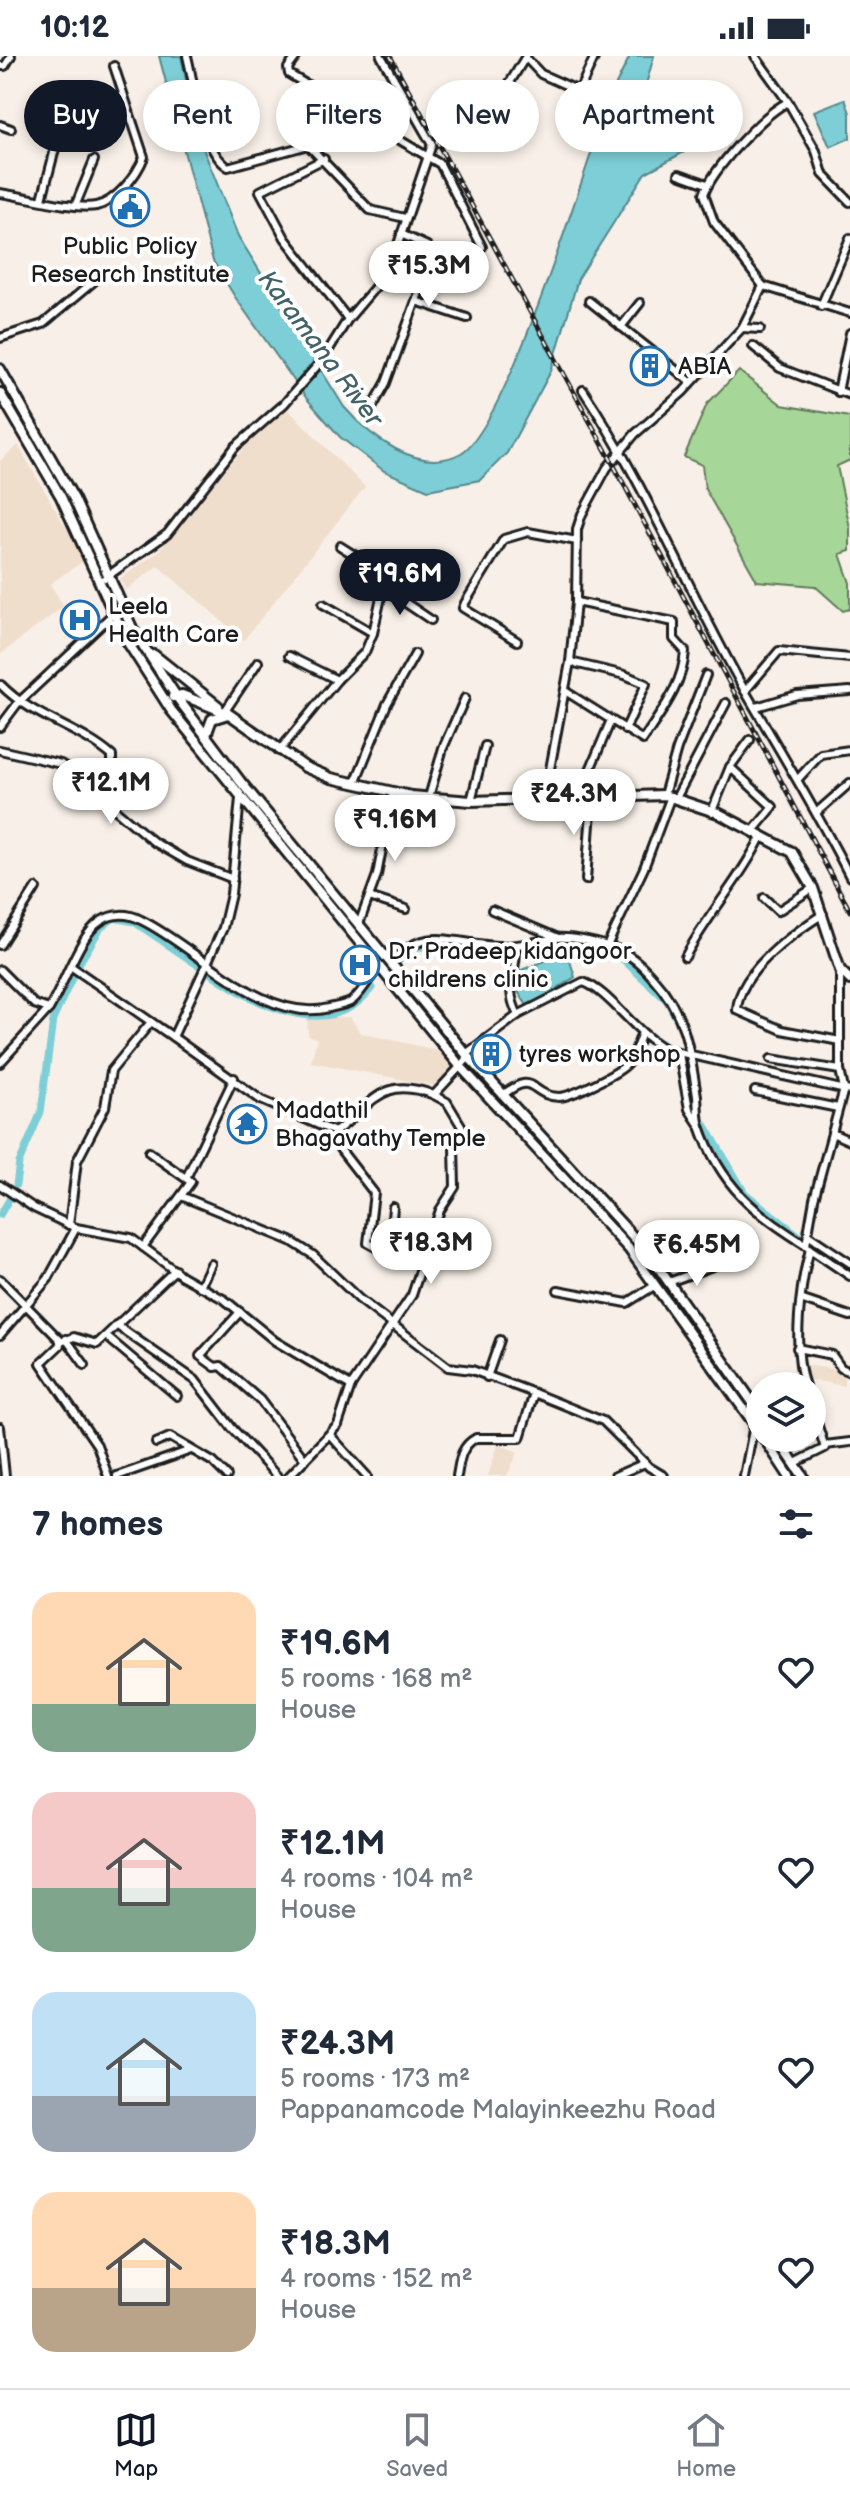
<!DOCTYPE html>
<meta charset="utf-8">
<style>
:root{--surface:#fff;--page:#f2f2f3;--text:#1f2937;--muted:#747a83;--line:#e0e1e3;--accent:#111827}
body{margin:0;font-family:"Balsamiq Sans",sans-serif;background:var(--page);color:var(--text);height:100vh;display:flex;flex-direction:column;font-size:30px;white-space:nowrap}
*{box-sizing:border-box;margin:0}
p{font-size:26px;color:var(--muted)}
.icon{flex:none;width:44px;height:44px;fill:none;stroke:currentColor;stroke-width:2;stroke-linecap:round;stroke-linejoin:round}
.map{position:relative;height:1420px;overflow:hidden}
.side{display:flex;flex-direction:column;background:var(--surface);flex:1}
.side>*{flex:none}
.guide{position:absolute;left:24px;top:24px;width:802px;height:72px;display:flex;gap:16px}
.fabs{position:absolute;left:746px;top:1316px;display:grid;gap:16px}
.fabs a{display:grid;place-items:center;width:80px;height:80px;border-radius:50%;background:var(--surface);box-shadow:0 4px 12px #0003;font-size:40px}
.price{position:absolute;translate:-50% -68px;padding:0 18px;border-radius:28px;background:#fff;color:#222;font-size:26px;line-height:52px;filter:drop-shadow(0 2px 4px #0008)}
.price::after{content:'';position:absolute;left:50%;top:48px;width:24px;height:18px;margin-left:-12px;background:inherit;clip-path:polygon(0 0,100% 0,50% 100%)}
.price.active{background:var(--accent);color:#fff}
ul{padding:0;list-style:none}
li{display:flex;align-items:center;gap:24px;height:200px;padding:0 32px}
li span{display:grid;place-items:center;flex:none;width:224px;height:160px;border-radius:24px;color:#555}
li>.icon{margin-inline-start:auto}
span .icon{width:96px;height:96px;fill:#fffc;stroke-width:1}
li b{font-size:34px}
h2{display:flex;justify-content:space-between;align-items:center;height:96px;padding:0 32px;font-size:34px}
.tag{padding:0 28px;border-radius:36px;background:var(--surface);box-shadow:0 4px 12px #0003;font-size:28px;line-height:72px}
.tag.active{background:var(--accent);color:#fff}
.status{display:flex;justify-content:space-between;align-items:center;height:56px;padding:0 40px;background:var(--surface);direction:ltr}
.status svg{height:22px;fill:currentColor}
.tabs{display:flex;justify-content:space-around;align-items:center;height:112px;border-top:2px solid var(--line);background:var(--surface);font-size:22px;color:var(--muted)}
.tabs a{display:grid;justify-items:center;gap:4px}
.tabs .active{color:var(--accent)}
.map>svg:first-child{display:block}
.built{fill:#f0decd}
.green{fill:#a6d798;stroke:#617a5a;stroke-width:2}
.water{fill:#7dced6;stroke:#56878c;stroke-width:2}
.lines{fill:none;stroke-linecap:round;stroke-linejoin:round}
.canal{stroke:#7dced6;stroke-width:7}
.minor-casing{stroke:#1c1c1c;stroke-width:12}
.major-casing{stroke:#1c1c1c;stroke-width:14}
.minor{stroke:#fff;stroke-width:6}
.major{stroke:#fff;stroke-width:8}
.rail-casing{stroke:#1c1c1c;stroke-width:5}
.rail{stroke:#fff;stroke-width:2;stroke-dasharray:6;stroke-linecap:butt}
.labels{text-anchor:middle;stroke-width:8;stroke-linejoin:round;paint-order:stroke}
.poi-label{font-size:24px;fill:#1c1c1c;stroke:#fff;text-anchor:start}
.water-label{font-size:26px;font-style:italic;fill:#436366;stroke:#fff}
</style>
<div class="status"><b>10:12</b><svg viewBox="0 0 49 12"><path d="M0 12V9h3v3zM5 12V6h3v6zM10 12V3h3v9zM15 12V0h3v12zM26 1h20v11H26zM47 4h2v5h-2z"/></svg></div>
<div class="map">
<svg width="850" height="1420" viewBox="0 0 850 1420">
<rect width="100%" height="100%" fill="#f8f0e8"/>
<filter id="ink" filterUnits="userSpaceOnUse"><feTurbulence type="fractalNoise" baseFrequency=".0125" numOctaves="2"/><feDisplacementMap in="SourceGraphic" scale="16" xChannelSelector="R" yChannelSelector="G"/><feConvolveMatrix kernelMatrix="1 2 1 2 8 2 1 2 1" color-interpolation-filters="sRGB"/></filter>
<g filter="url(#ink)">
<g class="built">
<polygon points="287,352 365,431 244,584 158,510 126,534 120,523 159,495 247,388"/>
<polygon points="18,389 85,504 50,528 64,550 0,599 0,405"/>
<polygon points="350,961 361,977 437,994 455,1013 435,1030 311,1006 317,983 308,979 307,963"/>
<polygon points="807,1309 844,1315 844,1330 806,1323"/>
<polygon points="498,1388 518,1396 507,1420 488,1420"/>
</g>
<polygon class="green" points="739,315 782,349 850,361 850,404 837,410 850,472 850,495 840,498 850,527 850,553 843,555 815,530 757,525 705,433 702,409 684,401 707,348"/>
<g class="water">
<path d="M159,0H181L197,77L238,180L344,351C369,380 420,420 461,397C506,372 584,115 605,56C611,37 621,18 630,0H654L647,25C677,64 701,25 684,96L645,117L578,223L551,315L507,397L480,424L428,434L384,415L340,381L307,343L235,241L213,205Z"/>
<polygon points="845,43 850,57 850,82 830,91 814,55"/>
<polygon points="553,902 570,905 575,921 528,951 513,928 521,914"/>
</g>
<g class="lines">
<g class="canal">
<polyline points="521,893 549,891 561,886 620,901 667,945 676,962"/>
<polyline points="396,907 417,891 511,894"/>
<polyline points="79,908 101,872 114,862 134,866 199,910"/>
<path d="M207,915C252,947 330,989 372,932"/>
<polyline points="684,1004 695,1059"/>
<polyline points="705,1068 745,1137 801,1181"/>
<polyline points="16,1129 19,1107 41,1056 53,964 74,918"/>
<polyline points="0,1159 10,1142"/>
<polyline points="814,1190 850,1216"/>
</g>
<g class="minor-casing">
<g id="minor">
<path d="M187,0C195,31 201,94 228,111L308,89L370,154L405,162"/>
<polyline points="297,0 288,12 289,18 440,108 482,191"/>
<polyline points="381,0 431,87"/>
<polyline points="755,0 788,46"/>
<polyline points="526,2 541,18 579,35 595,0"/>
<polyline points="0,10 5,10 11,0"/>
<polyline points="0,69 11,73"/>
<polyline points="324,103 260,135 285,182 348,263"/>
<polyline points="679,118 707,128"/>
<path d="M0,137C22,140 76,154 96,150C116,146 137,119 144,101L114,10"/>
<polyline points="42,143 56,89"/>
<polyline points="76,148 94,104"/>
<path d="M763,230L714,166L704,138C713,113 763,58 788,46L816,95L823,118L850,146"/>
<polyline points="416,245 467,262"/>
<polyline points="589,245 691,326"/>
<polyline points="821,250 850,182"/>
<polyline points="621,271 640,247"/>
<polyline points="742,272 760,273"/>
<polyline points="0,282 43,268 99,221"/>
<polyline points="753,290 780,312 850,339"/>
<path d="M583,334C646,429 689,536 745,635C781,697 818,757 850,821"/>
<polyline points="838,336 850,277"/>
<polyline points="372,352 386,327 432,201 427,190 401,178"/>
<polyline points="340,490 386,519 373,577"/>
<polyline points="105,522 167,478 235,391 284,348 323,303 348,263 382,223 396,194 444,53 453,44 491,48 500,43 526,0"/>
<polyline points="385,533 431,564"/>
<polyline points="323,548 373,577 365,596 337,624"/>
<polyline points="517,585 463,552 465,547 504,483 528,476 577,485"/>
<polyline points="570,606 625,619 646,628 625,674"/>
<path d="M1,629C33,662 79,671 112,700V713"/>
<path d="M565,635L643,684C661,656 683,629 685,595L674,583V566L576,546"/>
<polyline points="745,635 779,595 850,602"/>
<polyline points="756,651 797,639 850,635"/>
<polyline points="225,655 258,606"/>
<polyline points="0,671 18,647 113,558"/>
<polyline points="0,694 61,708 154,786 187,805 233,823"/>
<polyline points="279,695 337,624 289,600"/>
<polyline points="730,711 773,751 753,775"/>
<polyline points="798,723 821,698 850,694"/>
<polyline points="355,727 387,648 415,598"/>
<polyline points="664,739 677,693 706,619"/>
<polyline points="545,740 570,606 576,546 577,473 582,458 607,412 635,378 683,336 742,272 763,230 850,257"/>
<polyline points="579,740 611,664"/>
<polyline points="429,741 443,692 465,642"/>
<polyline points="240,742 231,838 223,872 173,981 261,1044 335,1076"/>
<polyline points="676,742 726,647"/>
<polyline points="471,745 485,690"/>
<polyline points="714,750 730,711 750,684"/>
<polyline points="817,756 850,727"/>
<polyline points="586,824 592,740"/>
<polyline points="369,841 406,853"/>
<polyline points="764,842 778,855 813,832"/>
<polyline points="492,854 556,881"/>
<path d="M823,858C792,878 739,916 737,954L782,974L840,985"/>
<polyline points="359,868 377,819 393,736"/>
<polyline points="0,889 36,832"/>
<path d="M516,890C517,920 503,929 518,959"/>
<polyline points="607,890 644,812 671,740"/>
<path d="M685,901C708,858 742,821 762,779"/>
<path d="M392,907C423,868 454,888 497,890C519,891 537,885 557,882C572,881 597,887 611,891C630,897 642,909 654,923C686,958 690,995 697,1040C698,1050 697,1061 700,1070C720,1129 755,1158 806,1189"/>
<polyline points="72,911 173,981"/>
<path d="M0,914L34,948L49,953C63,931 80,877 101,865C113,857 128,857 141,864C196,890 264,969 329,952C336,950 347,949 352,945C362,937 370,921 378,911"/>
<path d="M466,998L518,959L583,926C608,934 635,977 665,993L850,1035"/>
<polyline points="679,998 689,1053 700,1070"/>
<polyline points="771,1003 840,1014"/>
<polyline points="0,1007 49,953"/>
<polyline points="755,1035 838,1052"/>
<path d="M503,1039C536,1013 529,1040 559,1041C571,1041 619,1017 627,1008C633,1001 638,988 641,979"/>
<polyline points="832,1077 850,1085"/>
<polyline points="187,1120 234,1022"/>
<polyline points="0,1129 34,1152 76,1172 131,1182 182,1220 225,1244 275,1285 351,1330"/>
<path d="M181,1140L291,1185L313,1199L359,1243L448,1311L472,1314L534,1337L520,1382H476C460,1391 460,1404 457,1420"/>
<polyline points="393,1151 391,1175 431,1181"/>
<polyline points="69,1169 77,1105 105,1051 111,1015 151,966"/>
<polyline points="808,1179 850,1207"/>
<polyline points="143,1191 191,1126 149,1096"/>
<polyline points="810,1193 850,1220"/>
<path d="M427,1197L381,1194L368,1187L374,1137L340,1093L335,1076C374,1047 382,1019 434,1039"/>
<polyline points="0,1223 60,1284 60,1289 41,1307 97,1389 108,1420"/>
<polyline points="669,1226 715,1209"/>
<polyline points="200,1231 211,1208"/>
<polyline points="558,1234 627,1247 654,1230"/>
<polyline points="803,1244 850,1260"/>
<polyline points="240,1256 200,1300 215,1311 221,1310 260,1344 305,1404"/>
<polyline points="116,1269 195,1324 232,1372 277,1420"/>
<polyline points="0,1279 48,1223 76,1172"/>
<polyline points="107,1281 177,1340"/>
<polyline points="66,1283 85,1309"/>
<polyline points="61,1286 74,1281 97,1288 175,1214"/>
<polyline points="797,1292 832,1299 841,1312 850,1316"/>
<polyline points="487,1321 500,1284"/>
<path d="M805,1330C792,1294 800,1229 810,1193L806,1189L814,1143L844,1033L840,1014V914"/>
<polyline points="534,1337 603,1365 649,1411 664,1420"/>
<polyline points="0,1371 5,1420"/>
<polyline points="330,1379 367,1420"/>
<polyline points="156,1387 170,1381 213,1406 227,1420"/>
<polyline points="825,1389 850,1386"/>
<polyline points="795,1407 825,1392 812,1351"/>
<polyline points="117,1420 191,1394"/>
<polyline points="289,1420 338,1369 351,1330 412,1239 440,1154 455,1131 454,1091 462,1071 447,1046 434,1039 469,1001"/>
<polyline points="615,1420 645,1407"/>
<polyline points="744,1420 754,1369"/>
</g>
</g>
<g class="major-casing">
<g id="major">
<polyline points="0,313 74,443 133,574 176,640 240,725 466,998 649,1198 760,1357"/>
<polyline points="0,337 61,441 125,582 171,654 460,1010 629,1193 760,1376"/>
<polyline points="154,599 218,650"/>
<polyline points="173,641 182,639 229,658 305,711 331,722 411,740 471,745 664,739 718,757 792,796 813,832 840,914 850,924"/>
<polyline points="206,679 212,663 228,658"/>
<polyline points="764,1382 789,1420"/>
<polyline points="777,1382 803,1420"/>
</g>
</g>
<use href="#minor" class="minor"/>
<use href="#major" class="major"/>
<g class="rail-casing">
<polyline id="rail" points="390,0 611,404 850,855"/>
</g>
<use href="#rail" class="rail"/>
</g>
</g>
<defs>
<g id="civic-ring" transform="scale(2)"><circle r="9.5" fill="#fff" stroke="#1f6fb2" stroke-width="1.5"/><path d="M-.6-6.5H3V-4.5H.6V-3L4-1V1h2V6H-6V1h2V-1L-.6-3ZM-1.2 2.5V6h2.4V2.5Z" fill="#1f6fb2"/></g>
<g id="building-ring" transform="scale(2)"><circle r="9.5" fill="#fff" stroke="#1f6fb2" stroke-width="1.5"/><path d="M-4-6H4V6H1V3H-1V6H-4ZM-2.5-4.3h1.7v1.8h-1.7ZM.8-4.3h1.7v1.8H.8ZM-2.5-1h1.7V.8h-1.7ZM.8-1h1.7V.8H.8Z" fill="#1f6fb2"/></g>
<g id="hospital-ring" transform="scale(2)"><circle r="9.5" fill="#fff" stroke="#1f6fb2" stroke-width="1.5"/><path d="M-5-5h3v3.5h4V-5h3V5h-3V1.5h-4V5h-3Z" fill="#1f6fb2"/></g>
<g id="temple-ring" transform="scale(2)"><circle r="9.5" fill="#fff" stroke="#1f6fb2" stroke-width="1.5"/><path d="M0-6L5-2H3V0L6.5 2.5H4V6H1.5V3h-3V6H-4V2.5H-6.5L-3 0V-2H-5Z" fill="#1f6fb2"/></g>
</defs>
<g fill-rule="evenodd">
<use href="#civic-ring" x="130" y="151"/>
<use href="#building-ring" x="650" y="310"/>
<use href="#hospital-ring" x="80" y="564"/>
<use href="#hospital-ring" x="360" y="909"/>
<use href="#building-ring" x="491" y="998"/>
<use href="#temple-ring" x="247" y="1068"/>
</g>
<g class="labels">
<g class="poi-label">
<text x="130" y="198" text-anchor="middle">Public Policy<tspan x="130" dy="28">Research Institute</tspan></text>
<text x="678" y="318">ABIA</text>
<text x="108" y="558">Leela<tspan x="108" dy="28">Health Care</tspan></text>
<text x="388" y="903">Dr. Pradeep kidangoor<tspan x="388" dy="28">childrens clinic</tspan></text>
<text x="519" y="1006">tyres workshop</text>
<text x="275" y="1062">Madathil<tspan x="275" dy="28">Bhagavathy Temple</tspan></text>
</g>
<g class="water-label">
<text transform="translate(321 292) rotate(53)" y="9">Karamana River</text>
</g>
</g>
</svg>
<div class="fabs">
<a><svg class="icon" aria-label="layers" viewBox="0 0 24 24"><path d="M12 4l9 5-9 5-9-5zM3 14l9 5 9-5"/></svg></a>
</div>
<b class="price" style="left:429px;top:253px">₹15.3M</b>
<b class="price active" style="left:400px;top:561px">₹19.6M</b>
<b class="price" style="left:111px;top:770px">₹12.1M</b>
<b class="price" style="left:574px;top:781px">₹24.3M</b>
<b class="price" style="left:395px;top:807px">₹9.16M</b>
<b class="price" style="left:431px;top:1230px">₹18.3M</b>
<b class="price" style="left:697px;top:1232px">₹6.45M</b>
<div class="guide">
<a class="tag active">Buy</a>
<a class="tag">Rent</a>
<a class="tag">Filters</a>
<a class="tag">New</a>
<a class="tag">Apartment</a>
</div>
</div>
<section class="side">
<h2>7 homes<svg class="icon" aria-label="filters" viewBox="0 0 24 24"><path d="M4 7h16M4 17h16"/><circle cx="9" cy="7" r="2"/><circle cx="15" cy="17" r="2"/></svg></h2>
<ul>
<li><span style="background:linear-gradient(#ffd9b3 70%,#7fa58c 0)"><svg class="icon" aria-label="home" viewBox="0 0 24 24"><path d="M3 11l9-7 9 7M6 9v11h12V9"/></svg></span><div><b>₹19.6M</b><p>5 rooms · 168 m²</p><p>House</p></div><svg class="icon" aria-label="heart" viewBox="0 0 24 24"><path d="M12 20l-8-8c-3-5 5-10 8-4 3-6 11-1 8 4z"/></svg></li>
<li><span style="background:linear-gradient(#f6c9c9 60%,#7fa58c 0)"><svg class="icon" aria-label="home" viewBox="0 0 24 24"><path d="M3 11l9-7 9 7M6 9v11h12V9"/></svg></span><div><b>₹12.1M</b><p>4 rooms · 104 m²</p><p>House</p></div><svg class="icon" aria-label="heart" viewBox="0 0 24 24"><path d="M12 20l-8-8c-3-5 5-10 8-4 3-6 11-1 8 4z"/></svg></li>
<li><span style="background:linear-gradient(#bfe0f5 65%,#9aa5b1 0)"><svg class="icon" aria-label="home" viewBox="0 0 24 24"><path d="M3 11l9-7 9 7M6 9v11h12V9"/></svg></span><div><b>₹24.3M</b><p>5 rooms · 173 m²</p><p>Pappanamcode Malayinkeezhu Road</p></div><svg class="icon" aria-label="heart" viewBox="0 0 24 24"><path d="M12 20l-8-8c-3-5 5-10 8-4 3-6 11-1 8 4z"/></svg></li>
<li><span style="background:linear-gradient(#ffd9b3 60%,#b9a48a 0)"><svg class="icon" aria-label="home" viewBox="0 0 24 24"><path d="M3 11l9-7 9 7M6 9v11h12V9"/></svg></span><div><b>₹18.3M</b><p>4 rooms · 152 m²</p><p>House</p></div><svg class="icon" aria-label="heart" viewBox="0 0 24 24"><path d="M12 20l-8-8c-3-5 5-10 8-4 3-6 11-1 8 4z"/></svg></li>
</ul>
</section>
<nav class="tabs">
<a class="active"><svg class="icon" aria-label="map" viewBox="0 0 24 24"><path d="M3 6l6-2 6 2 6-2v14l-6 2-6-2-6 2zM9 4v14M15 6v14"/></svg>Map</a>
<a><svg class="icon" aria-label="saved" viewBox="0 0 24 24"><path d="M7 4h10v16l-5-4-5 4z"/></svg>Saved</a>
<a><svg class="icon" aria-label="home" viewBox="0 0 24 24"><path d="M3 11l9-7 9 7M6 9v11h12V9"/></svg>Home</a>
</nav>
